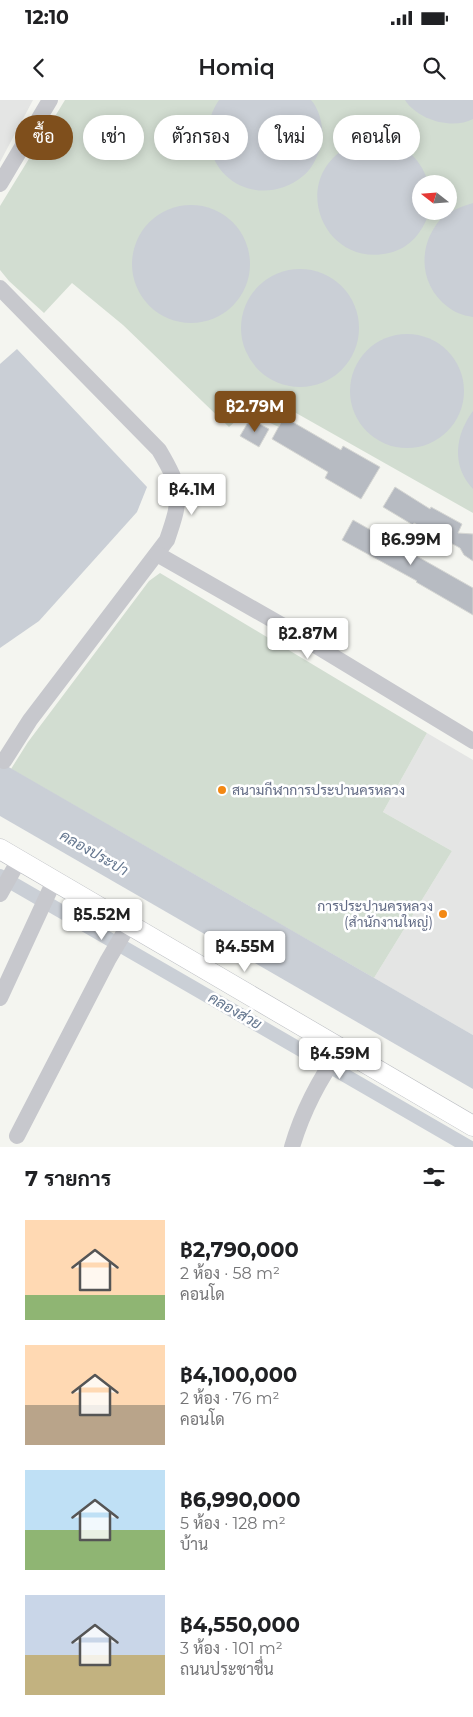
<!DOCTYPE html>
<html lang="th">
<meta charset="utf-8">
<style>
:root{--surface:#fff;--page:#f2f2f2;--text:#202124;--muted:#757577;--accent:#7f4f1c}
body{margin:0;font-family:Montserrat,Sarabun,sans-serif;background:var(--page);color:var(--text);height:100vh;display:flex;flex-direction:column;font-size:19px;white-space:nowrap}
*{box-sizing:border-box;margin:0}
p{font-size:16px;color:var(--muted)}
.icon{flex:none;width:28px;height:28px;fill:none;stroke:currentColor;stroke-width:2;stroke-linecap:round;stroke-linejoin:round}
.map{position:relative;height:1047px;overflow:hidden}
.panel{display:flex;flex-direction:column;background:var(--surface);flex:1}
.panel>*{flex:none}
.banner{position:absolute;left:15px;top:15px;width:444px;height:45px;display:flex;gap:10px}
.needle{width:32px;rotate:287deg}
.fabs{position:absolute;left:412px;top:75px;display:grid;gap:10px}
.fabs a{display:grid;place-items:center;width:45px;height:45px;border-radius:50%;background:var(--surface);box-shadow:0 2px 12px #0003;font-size:25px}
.price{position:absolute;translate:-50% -42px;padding:0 11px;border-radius:5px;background:#fff;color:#222;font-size:16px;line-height:32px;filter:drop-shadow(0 1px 2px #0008)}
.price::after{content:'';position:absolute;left:50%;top:30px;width:15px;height:11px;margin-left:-8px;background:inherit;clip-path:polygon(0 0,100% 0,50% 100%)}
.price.current{background:var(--accent);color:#fff}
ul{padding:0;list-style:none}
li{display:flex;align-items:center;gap:15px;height:125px;padding:0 25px}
li span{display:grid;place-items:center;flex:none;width:140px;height:100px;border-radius:0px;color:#555}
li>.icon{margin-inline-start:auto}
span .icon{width:60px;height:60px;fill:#fffc;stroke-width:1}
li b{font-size:21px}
h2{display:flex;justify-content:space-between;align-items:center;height:60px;padding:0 25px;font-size:21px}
.chip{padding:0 18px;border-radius:22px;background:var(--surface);box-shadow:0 2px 12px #0003;font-size:18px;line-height:45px}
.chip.current{background:var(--accent);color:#fff}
.status{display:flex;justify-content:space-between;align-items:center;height:35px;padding:0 25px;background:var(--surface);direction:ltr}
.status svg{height:14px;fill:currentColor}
header{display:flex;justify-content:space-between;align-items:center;height:65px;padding:0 25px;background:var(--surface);font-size:22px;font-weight:600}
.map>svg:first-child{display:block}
.built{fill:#e4e5e4}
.green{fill:#d2ddd1;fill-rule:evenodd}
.water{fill:#cacfd6}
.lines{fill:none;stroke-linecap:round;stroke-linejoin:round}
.canal{stroke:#cacfd6;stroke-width:14}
.building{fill:#b7bbc2;stroke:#d5d6d3}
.major-casing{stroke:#bbbdc2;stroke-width:21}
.minor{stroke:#c7c8cd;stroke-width:16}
.major{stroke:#fff;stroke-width:20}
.poi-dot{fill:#f38813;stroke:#fff;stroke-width:2}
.labels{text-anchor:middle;stroke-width:5;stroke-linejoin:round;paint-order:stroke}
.poi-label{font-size:14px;fill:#616a84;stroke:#fff;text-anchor:start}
.water-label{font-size:15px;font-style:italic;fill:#667890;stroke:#fff}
</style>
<div class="status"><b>12:10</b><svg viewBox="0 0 49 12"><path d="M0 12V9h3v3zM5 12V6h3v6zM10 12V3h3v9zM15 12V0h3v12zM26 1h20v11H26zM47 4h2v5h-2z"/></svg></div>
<header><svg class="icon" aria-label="back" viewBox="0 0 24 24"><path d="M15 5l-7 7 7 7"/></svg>Homiq<svg class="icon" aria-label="search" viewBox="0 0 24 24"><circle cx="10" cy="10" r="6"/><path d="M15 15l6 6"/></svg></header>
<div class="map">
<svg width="473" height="1047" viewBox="0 0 473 1047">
<rect width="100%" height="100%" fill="#f4f5f0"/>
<g class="built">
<polygon points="0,0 33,0 0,62"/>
<polygon points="427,633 473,660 473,935 374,878 452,751 383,712"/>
</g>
<g class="green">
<path d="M65,0H473V413L289,309L279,327L246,312L229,327L123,225L72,183L44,213L9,181L0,170V106ZM421,84H449V111H421Z"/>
<polygon points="160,473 427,633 383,712 452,751 374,878 11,669 28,642 149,481"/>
</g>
<g class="water">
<path d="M219,0H311C321,11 325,33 321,47C317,57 312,69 303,76C268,105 217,89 209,43C207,27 210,13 219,0Z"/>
<path d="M405,0H473V19C452,30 418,20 405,0Z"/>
<path d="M364,41C397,40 418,50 429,84H421V111H430C423,131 411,148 389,153C324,168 289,82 346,48C351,45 358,44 364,41Z"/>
<path d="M473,103V217C468,216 462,215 458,213C455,212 451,209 448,207C420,186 417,148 439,121C448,111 461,107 473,103Z"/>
<circle cx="191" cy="164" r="59"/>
<circle cx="300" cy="228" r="59"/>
<circle cx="407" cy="291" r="57"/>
<polygon points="17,249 147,387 137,412 39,521 0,548 0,264"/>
<path d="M473,311V389C451,366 455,335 473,311Z"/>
<polygon points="0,662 473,935 473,989 0,716"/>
</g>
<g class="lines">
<polyline class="canal" points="0,776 469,1047"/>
</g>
<g class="building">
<polygon points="284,317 341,350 343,346 380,367 361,399 325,378 328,372 272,339"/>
<polygon points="250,319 269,329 259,347 240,336"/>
<polygon points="395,387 430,409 431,407 462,424 458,433 473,434 473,461 464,455 460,448 414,423 413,425 383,407"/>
<polygon points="353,420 473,488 473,515 416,482 417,481 342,440"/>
</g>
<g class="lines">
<g class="major-casing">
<polyline id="major" points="0,749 473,1026"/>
</g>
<g class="minor">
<polyline points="0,84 50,0"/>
<path d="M0,188L159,350C182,389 182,397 167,440L30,620L4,661"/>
<polyline points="157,454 285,527 473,641"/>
<polyline points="0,794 19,760"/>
<polyline points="0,898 54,781"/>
<polyline points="17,1036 108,860 128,826"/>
<path d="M292,1047C302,1013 320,978 341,949"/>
</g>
<use href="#major" class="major"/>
</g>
<g class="poi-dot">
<circle cx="222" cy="690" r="5"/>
<circle cx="443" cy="814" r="5"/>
</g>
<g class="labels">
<g class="poi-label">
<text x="232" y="695">สนามกีฬาการประปานครหลวง</text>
<text x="433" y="811" text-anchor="end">การประปานครหลวง<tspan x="433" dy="16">(สำนักงานใหญ่)</tspan></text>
</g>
<g class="water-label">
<text transform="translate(94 753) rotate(30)" y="5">คลองประปา</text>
<text transform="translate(235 911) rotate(30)" y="5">คลองส่วย</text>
</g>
</g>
</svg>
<div class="fabs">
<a><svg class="needle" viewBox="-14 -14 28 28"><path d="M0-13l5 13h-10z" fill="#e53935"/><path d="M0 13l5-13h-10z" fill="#757577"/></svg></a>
</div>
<b class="price current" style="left:255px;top:333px">฿2.79M</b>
<b class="price" style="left:192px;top:416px">฿4.1M</b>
<b class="price" style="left:411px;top:466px">฿6.99M</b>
<b class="price" style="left:308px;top:560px">฿2.87M</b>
<b class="price" style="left:102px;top:841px">฿5.52M</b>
<b class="price" style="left:245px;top:873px">฿4.55M</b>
<b class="price" style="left:340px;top:980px">฿4.59M</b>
<div class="banner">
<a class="chip current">ซื้อ</a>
<a class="chip">เช่า</a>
<a class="chip">ตัวกรอง</a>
<a class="chip">ใหม่</a>
<a class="chip">คอนโด</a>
</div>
</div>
<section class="panel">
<h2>7 รายการ<svg class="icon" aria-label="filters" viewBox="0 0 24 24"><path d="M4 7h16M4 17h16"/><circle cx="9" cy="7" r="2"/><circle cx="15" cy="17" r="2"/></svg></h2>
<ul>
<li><span style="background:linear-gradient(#ffd9b3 75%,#8fb573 0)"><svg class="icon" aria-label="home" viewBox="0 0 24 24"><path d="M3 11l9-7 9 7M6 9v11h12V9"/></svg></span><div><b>฿2,790,000</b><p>2 ห้อง · 58 m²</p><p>คอนโด</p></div></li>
<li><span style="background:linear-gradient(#ffd9b3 60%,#b9a48a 0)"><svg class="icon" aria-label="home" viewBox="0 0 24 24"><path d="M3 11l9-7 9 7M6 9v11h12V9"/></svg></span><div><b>฿4,100,000</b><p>2 ห้อง · 76 m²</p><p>คอนโด</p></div></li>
<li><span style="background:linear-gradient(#bfe0f5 60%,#8fb573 0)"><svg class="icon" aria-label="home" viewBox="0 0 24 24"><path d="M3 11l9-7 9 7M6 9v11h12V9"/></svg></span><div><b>฿6,990,000</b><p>5 ห้อง · 128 m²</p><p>บ้าน</p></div></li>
<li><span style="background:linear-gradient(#c9d6e8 60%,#c2b280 0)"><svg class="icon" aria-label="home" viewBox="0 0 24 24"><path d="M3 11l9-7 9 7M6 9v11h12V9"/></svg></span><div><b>฿4,550,000</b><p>3 ห้อง · 101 m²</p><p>ถนนประชาชื่น</p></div></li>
</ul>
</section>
